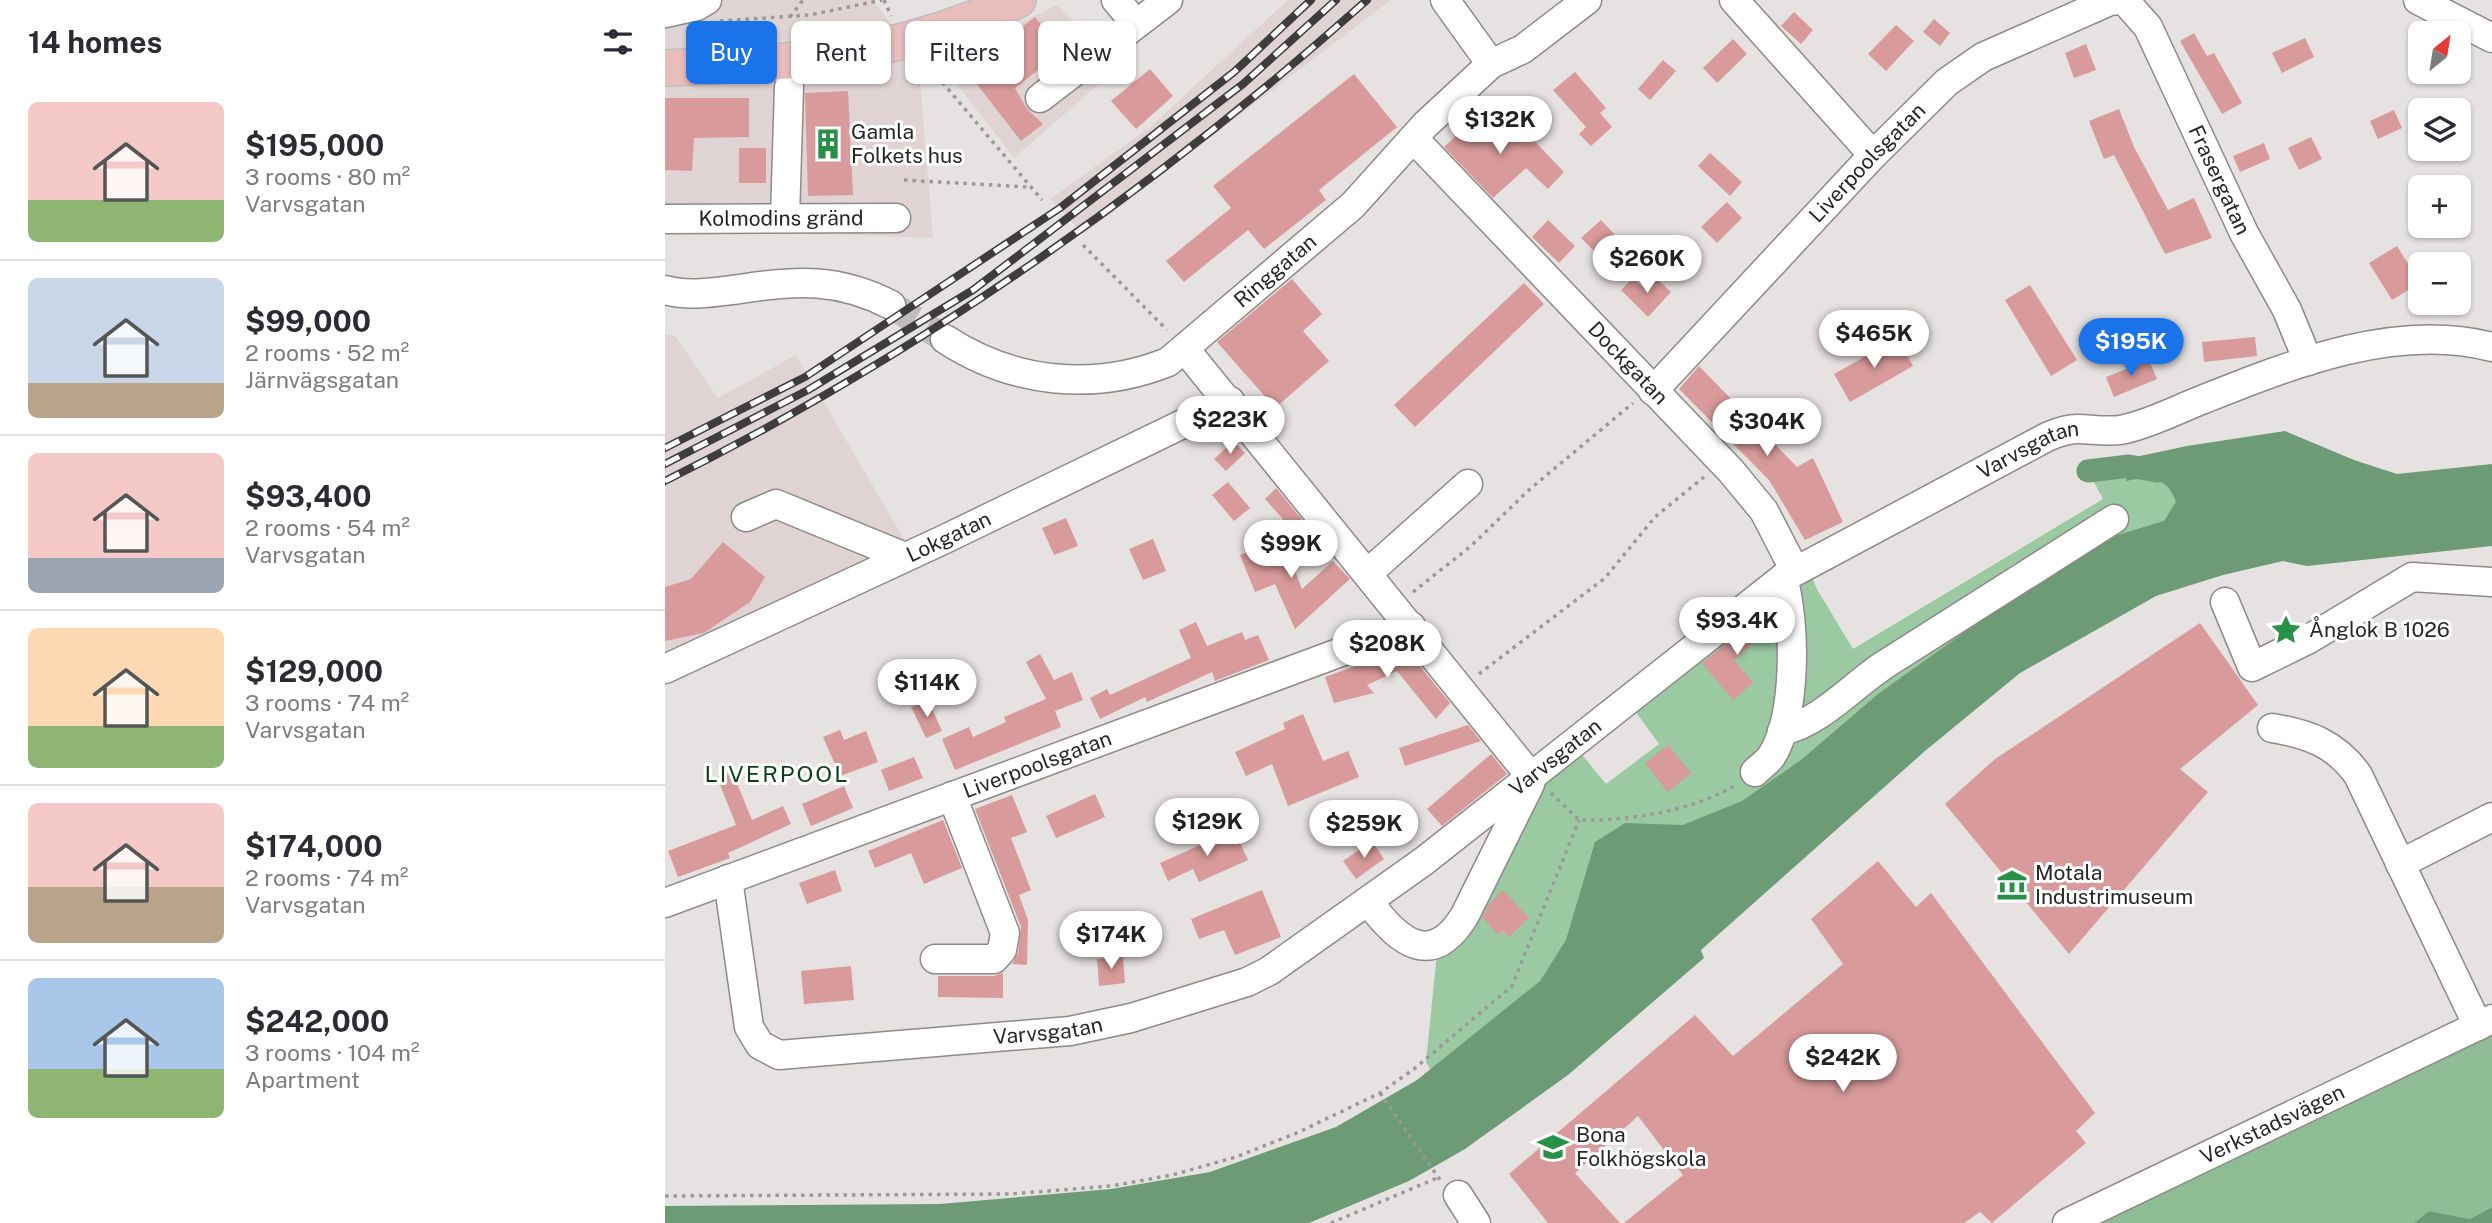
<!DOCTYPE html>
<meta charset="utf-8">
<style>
:root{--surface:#fff;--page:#f7f7f7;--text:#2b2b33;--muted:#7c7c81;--line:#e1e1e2;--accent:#1a73e8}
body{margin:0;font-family:"Public Sans",sans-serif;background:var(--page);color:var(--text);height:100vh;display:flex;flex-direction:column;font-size:26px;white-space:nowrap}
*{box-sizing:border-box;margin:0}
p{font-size:23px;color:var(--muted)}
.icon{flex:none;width:38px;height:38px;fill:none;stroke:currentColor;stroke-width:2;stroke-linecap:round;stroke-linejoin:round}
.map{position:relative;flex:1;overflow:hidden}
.sheet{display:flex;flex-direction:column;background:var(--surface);width:665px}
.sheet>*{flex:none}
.top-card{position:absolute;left:21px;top:21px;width:665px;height:63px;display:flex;gap:14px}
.needle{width:46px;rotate:30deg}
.tools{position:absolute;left:1743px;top:21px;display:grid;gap:14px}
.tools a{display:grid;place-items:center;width:63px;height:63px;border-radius:10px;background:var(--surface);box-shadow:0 2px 5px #0004;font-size:35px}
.price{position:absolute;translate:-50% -60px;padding:0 16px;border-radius:24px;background:#fff;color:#222;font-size:23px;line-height:46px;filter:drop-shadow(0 2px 4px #0008)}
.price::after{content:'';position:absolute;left:50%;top:42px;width:21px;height:16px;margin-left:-10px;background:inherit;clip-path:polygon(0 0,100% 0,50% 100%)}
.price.active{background:var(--accent);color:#fff}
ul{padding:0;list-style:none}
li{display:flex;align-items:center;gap:21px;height:175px;padding:0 28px}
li+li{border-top:2px solid var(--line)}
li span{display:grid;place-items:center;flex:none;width:196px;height:140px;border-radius:10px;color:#555}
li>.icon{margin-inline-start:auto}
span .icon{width:84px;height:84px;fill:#fffc;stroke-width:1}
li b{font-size:30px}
h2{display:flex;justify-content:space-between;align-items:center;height:84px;padding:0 28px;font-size:30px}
.tag{padding:0 24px;border-radius:10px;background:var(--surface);box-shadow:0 2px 5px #0004;font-size:24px;line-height:63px}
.tag.active{background:var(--accent);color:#fff}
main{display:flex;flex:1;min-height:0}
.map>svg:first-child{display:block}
.built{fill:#e0d3d3}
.green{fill:#9ac9a2}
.forest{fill:#8dbc95}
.water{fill:#6d9b75}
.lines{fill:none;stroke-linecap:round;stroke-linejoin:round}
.canal{stroke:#6d9b75;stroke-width:23}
.building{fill:#d89a9a}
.minor-tunnel{stroke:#c0bcbc;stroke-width:28;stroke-dasharray:28 14;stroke-linecap:butt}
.minor-casing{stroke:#8e8a8a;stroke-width:31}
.major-casing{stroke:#bebebe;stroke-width:38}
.path{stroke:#9b9898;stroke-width:3.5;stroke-dasharray:3.5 5;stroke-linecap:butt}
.minor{stroke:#fff;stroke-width:28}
.major{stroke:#e9bcbd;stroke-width:35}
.rail-casing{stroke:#3e3c3c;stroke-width:8}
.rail{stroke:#fff;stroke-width:5;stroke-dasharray:16;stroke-linecap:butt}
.labels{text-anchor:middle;stroke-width:6;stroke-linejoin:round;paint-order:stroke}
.poi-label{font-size:21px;fill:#282626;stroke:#fff;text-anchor:start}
.street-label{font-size:21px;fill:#282626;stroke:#fff}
.neighbourhood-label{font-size:23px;letter-spacing:2px;fill:#0d3f1c;stroke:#fff}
</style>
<main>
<section class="sheet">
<h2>14 homes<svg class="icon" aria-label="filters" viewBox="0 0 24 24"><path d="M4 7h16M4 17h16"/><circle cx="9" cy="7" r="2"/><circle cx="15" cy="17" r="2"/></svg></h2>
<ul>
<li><span style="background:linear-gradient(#f6c9c9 70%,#8fb573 0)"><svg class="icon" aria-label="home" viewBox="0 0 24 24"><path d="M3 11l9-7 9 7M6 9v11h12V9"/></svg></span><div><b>$195,000</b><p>3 rooms · 80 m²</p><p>Varvsgatan</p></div></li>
<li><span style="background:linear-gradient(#c9d6e8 75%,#b9a48a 0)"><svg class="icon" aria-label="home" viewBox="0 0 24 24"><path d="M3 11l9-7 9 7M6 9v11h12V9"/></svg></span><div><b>$99,000</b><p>2 rooms · 52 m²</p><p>Järnvägsgatan</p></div></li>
<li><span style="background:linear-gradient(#f6c9c9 75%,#9aa5b1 0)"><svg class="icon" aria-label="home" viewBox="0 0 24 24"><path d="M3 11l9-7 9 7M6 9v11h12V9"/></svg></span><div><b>$93,400</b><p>2 rooms · 54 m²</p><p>Varvsgatan</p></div></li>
<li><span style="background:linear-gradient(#ffd9b3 70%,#8fb573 0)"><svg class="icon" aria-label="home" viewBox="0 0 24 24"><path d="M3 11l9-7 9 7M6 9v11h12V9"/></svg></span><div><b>$129,000</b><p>3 rooms · 74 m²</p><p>Varvsgatan</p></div></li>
<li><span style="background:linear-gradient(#f6c9c9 60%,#b9a48a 0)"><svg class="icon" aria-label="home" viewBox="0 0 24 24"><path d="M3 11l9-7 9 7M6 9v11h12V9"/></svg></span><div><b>$174,000</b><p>2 rooms · 74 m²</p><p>Varvsgatan</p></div></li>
<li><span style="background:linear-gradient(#a9c7e8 65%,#8fb573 0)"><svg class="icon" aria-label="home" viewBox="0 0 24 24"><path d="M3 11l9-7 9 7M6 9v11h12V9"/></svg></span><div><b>$242,000</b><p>3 rooms · 104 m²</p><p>Apartment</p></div></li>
</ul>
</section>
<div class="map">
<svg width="1827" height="1223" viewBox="0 0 1827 1223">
<rect width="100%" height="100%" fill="#e6e2e1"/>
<g class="built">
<polygon points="0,0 207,0 253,57 268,238 0,228"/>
<polygon points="623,0 726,0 418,234 385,199 485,127"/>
<polygon points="392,5 456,65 349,158 270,56 323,38"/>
<polygon points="0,334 10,336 53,398 131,355 245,549 0,664"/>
</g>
<polygon class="green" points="1464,466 1552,479 1372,626 792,1114 761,1062 772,953 878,771 909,745 941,784 994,744 962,700 1140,562 1153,591 1188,649 1438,499 1423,471"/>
<polygon class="forest" points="1827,1019 1827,1207 1805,1219 1764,1211 1749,1223 1406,1223"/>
<g class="water">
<path d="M1620,431L1689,460L1732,474L1827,464V546L1642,566L1618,561L1558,575L1491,596L1355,673L1260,751L1036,950L1039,958L903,1075L800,1149L744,1181L644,1223H0V1206L275,1204L446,1189L545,1172L671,1127L752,1080L875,981L901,940L930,842L960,823L1018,825L1077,801L1136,760L1213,694L1399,561L1439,539L1499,521L1511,502C1503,477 1484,476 1461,481L1464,467L1456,460L1522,446Z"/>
<polygon points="1827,1207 1827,1223 1749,1223 1764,1211 1805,1219"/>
</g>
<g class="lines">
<polyline class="canal" points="1423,471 1464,466 1492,471"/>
</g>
<g class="building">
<polygon points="1129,12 1148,30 1136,44 1116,26"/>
<polygon points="370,17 396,52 350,88 362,109 378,124 356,141 301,70"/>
<polygon points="1269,19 1285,33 1275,46 1258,32"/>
<polygon points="1231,25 1249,41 1221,71 1203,54"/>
<polygon points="1529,33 1542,56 1549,53 1577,103 1557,114 1515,41"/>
<polygon points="1640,38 1649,57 1617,73 1607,53"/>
<polygon points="1068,39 1082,54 1052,83 1038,68"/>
<polygon points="1421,44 1431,70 1409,78 1400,53"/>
<polygon points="998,60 1011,71 985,100 973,89"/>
<polygon points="485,69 508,96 471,129 446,101"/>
<polygon points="910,72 941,108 935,113 947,127 926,146 914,134 921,127 888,90"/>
<polygon points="689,74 732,127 654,190 661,200 599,249 583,230 519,282 501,261 566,208 548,186"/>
<polygon points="183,91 188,195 143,196 140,93"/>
<polygon points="0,98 84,98 84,137 29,138 27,171 0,170"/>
<polygon points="1454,109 1469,147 1503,210 1529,198 1547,238 1500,254 1449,155 1439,159 1424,121"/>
<polygon points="1729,110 1737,128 1713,139 1705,121"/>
<polygon points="817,112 845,141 858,129 899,172 883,189 861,168 828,198 779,147"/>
<polygon points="1646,137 1657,159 1634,170 1623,148"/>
<polygon points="1599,143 1605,159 1575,172 1568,156"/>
<rect x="74" y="148" width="27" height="35"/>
<polygon points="1045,153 1077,182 1065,196 1033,166"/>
<polygon points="1062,202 1077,218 1052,243 1036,227"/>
<polygon points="883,220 910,246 894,263 867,237"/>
<polygon points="936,220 951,236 932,254 916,238"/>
<polygon points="1732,246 1755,283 1727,300 1704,263"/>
<polygon points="990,277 1006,292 983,317 956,290 968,278 979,288"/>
<polygon points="627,279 657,314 638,331 664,361 610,408 552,342"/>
<polygon points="859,283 879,304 750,427 729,405"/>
<polygon points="1365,285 1412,360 1386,376 1340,300"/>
<polygon points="1590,337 1592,356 1539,362 1537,342"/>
<polygon points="1233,338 1248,366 1185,402 1169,374"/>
<polygon points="1484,360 1492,379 1449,397 1441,377"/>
<polygon points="1034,366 1132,467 1148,458 1178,522 1140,540 1104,480 1014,389"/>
<polygon points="568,441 580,453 561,471 549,459"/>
<polygon points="563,482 585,508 569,521 547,495"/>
<polygon points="611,488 643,527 621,533 617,518 600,499"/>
<polygon points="401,518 413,546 389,555 377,528"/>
<polygon points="617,538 637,589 668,561 685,579 630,629 610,584 590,592 575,555"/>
<polygon points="488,539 501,571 478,580 464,549"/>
<polygon points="58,542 100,577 85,602 39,633 0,641 0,587 26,579"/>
<polygon points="1107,608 1109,626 1069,660 1088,683 1068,700 1037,663"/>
<polygon points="531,622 542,646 577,632 580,640 593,635 604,660 550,681 547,672 482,702 480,697 435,719 425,698 442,689 445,695 526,658 514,630"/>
<polygon points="1535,623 1593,705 1515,769 1543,792 1404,954 1280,804 1330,759"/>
<polygon points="740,648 785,703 771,719 732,671 702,685 709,693 669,703 660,677"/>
<polygon points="375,654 389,680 407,672 418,700 390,711 396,727 290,770 277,739 304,727 308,737 341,722 339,717 381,699 361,662"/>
<polygon points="263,700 277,731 261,738 246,707"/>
<polygon points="638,714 658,761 683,751 694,777 623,806 607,764 581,776 570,752 620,729 618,723"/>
<polygon points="803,725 816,741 740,766 734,748"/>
<polygon points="175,730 179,740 201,731 213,762 175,776 158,737"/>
<polygon points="1003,745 1026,773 1003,792 980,763"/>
<polygon points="826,754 842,774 777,826 762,809"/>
<polygon points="249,757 258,778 224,791 216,770"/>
<polygon points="67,771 87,820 118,806 126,824 63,853 65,858 13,877 3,851 71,825 52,777"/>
<polygon points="179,786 188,808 146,826 137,804"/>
<polygon points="430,794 440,817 391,838 381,816"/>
<polygon points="347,795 362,832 346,838 366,890 354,895 363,920 362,965 347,964 353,953 356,927 310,809"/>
<polygon points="278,820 297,868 259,884 246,853 210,868 203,851"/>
<polygon points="569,830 583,860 534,882 528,869 503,881 495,863"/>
<polygon points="707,841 719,859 691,879 678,861"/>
<polygon points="1213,861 1251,907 1266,893 1430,1113 1411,1131 1421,1143 1327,1223 1315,1212 1299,1223 959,1223 1018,1175 973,1116 910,1173 955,1223 883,1223 844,1174 1030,1015 1068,1056 1178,964 1146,919"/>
<polygon points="170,870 177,891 142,904 134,883"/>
<polygon points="597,890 616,937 570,955 559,930 534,939 526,919"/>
<polygon points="838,890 864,918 844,937 838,931 833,935 817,917 825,903"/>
<polygon points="458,956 460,983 434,986 432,959"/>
<polygon points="186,966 189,1000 139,1004 136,971"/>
<polygon points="338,973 338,998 273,997 273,976 329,976"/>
</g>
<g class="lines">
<polyline class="minor-tunnel" points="226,305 280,339"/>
<g class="minor-casing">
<g id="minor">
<polyline points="451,0 471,24"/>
<polyline points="780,0 826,64"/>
<polyline points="1069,0 1208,155"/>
<polyline points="1753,0 1827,38"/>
<polyline points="0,13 32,6 42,0"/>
<polyline points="375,98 503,0"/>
<path id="s1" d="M749,139L1066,471L1099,511L1130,571"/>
<polyline points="120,217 124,87"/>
<path id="s2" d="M0,219L231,218"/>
<path d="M0,290C24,297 51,292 75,289C132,280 174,278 226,305"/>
<path id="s3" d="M280,339C347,383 428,392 503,362L688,205L760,125L826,64L858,49L922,0"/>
<polyline points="520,349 867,778"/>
<path id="s4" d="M988,391L1208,155L1282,82L1318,57L1447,0L1460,1L1483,27L1579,233L1622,310L1643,361"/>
<polyline points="81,517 111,504 240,557"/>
<polyline points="703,573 803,484"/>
<polyline points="1560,602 1587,667 1644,639 1747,577 1827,582"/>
<path id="s5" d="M0,669L280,539L565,401"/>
<path d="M1607,728C1644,734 1671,744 1693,775L1813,1026"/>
<path d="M1117,731C1156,722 1186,687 1219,665C1295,616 1372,568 1449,519"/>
<path d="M1090,772C1095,767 1102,762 1106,757C1132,717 1131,622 1118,578"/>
<polyline points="1735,864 1827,817"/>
<path id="s6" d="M63,879L84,1027L95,1045L114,1055L405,1031L466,1018L582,982L604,971L759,861L1118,578L1382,437C1391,433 1402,429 1412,429C1428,429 1444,433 1460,429C1487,423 1513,409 1539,399C1627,364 1731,322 1827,347"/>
<path d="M704,902C733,942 767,970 800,915L865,784"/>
<path id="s7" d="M0,903L746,626"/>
<polyline points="270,959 329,959 337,950 340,933 287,796"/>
<polyline points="793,1195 811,1223"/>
<path id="s8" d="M1402,1223L1827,1019"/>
</g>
</g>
<g class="major-casing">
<path id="major" d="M0,68C134,63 228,57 353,0"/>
</g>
<g class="path">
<polyline points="219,0 226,16"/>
<polyline points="125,17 138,0"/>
<polyline points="55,21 145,15 217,0"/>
<polyline points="261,63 377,200"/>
<polyline points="239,180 363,187"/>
<polyline points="418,245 502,330"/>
<polyline points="748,592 806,546 865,489 968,403"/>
<polyline points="814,674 940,578 990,517 1039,477"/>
<path d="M886,793L914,820C965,821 1027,811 1071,785"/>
<polyline points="715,1093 775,1180"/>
<polyline points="0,1196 344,1194 446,1186 507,1175 571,1157 634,1132 715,1093 749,1069 847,986 914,820"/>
<polyline points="666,1223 772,1178"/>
</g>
<use href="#minor" class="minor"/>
<use href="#major" class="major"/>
<g class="rail-casing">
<g id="rail">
<polyline points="0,448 140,377 395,208 569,72 646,0"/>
<polyline points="0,464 143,390 308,290 578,84 671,0"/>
<path d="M0,481C253,355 491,188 702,0"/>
</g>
</g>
<use href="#rail" class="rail"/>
</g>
<defs>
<g id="building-bare" transform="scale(2.415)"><path d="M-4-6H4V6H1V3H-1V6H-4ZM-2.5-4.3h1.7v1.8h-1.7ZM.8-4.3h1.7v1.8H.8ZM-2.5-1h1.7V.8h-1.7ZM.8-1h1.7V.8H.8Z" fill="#279148" stroke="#fff" stroke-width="2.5" paint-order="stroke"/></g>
<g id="sight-bare" transform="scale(2.415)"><path d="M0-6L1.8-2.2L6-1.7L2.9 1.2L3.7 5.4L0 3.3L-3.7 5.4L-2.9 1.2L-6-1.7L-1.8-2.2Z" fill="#279148" stroke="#fff" stroke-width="2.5" paint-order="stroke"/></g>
<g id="museum-bare" transform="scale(2.415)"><path d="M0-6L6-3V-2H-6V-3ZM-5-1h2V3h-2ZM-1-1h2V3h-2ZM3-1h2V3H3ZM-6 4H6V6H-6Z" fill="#279148" stroke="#fff" stroke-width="2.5" paint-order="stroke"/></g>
<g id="university-bare" transform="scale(2.415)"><path d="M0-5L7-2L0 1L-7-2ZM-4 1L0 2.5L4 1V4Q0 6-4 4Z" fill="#279148" stroke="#fff" stroke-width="2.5" paint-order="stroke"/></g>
</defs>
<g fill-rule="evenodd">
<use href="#building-bare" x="163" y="144"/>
<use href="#sight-bare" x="1621" y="630"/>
<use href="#museum-bare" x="1347" y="885"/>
<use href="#university-bare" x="888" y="1147"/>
</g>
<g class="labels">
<g class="poi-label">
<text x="186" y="139">Gamla<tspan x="186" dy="24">Folkets hus</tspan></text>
<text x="1644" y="637">Ånglok B 1026</text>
<text x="1370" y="880">Motala<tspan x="1370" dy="24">Industrimuseum</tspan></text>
<text x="911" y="1142">Bona<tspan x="911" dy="24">Folkhögskola</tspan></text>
</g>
<g class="street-label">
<text dy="7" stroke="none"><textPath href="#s4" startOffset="313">Liverpoolsgatan</textPath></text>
<text dy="7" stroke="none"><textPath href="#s4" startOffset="828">Frasergatan</textPath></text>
<text dy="7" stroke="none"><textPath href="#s2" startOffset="116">Kolmodins gränd</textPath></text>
<text dy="7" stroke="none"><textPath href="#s3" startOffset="374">Ringgatan</textPath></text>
<text dy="7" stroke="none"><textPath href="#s1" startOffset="310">Dockgatan</textPath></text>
<text dy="7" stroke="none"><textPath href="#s6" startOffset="1617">Varvsgatan</textPath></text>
<text dy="7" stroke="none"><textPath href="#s5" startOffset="313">Lokgatan</textPath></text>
<text dy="7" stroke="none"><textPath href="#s6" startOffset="1050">Varvsgatan</textPath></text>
<text dy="7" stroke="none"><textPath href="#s7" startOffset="397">Liverpoolsgatan</textPath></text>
<text dy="7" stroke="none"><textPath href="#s6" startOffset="462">Varvsgatan</textPath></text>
<text dy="7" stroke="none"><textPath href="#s8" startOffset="228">Verkstadsvägen</textPath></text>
</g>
<g class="neighbourhood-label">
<text x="112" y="782">LIVERPOOL</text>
</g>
</g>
</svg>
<div class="tools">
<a><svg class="needle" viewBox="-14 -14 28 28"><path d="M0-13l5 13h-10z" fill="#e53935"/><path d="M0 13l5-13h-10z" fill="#7c7c81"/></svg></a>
<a><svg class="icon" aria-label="layers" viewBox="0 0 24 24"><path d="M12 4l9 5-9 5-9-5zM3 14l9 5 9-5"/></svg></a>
<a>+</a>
<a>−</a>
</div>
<b class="price" style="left:835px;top:156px">$132K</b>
<b class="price" style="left:982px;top:295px">$260K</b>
<b class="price" style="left:1209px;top:370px">$465K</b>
<b class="price active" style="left:1466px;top:378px">$195K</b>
<b class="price" style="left:565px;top:456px">$223K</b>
<b class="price" style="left:1102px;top:458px">$304K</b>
<b class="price" style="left:626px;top:580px">$99K</b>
<b class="price" style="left:1072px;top:657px">$93.4K</b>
<b class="price" style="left:722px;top:680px">$208K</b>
<b class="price" style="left:262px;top:719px">$114K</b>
<b class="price" style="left:542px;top:858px">$129K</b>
<b class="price" style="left:699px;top:860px">$259K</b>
<b class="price" style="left:446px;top:971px">$174K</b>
<b class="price" style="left:1178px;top:1094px">$242K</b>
<div class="top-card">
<a class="tag active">Buy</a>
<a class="tag">Rent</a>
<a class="tag">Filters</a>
<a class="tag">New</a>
</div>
</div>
</main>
